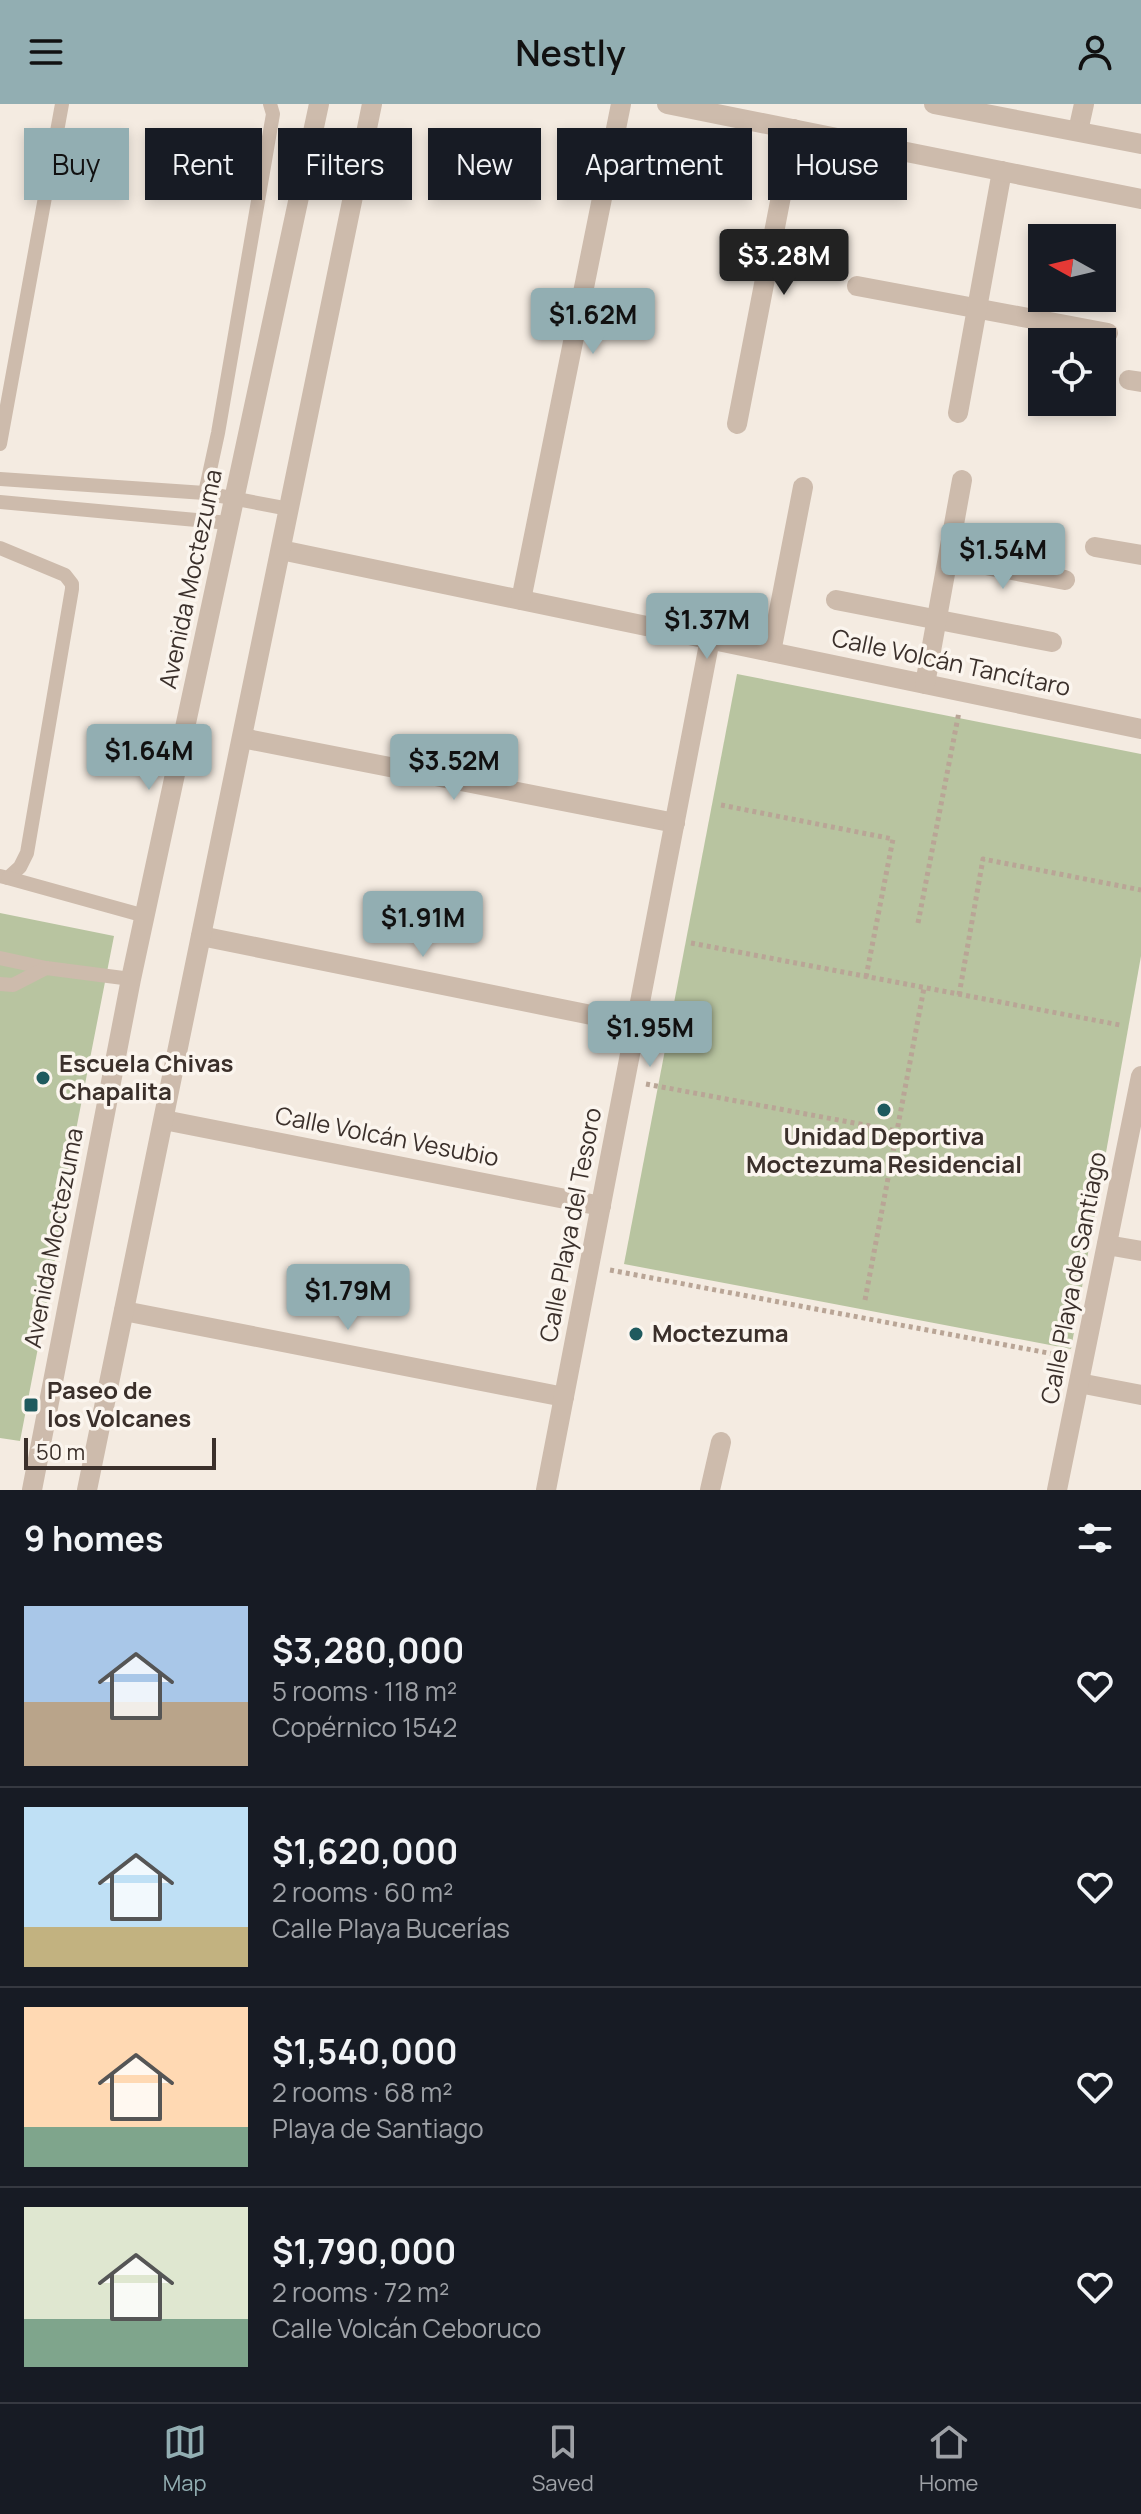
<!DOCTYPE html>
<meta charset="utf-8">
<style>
:root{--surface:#171b24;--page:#20242c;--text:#f1f3f6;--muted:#9ea1a6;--line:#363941;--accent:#92aeb2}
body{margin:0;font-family:Manrope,sans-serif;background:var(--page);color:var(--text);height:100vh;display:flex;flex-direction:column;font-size:30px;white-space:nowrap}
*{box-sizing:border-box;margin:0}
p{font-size:26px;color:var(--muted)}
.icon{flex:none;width:44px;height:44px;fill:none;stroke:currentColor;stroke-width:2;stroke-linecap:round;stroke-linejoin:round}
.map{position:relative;height:1386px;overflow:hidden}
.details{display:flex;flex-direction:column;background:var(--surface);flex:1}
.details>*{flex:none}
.top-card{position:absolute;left:24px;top:24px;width:1094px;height:72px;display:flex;gap:16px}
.needle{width:52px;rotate:278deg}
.buttons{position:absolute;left:1028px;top:120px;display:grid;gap:16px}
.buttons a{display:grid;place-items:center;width:88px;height:88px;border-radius:0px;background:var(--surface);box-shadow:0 4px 12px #0003;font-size:40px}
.scale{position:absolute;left:24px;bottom:20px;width:192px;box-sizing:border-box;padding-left:8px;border:4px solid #3b302b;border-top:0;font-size:22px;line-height:28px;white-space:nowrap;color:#3b302b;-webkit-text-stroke:6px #fbf5ee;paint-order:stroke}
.price{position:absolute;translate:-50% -68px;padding:0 18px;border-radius:8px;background:var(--accent);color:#111;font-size:26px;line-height:52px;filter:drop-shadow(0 2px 4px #0008)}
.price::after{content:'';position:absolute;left:50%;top:48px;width:24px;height:18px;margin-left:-12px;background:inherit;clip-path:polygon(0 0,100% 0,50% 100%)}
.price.selected{background:#222;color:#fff}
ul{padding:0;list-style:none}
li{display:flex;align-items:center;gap:24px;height:200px;padding:0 24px}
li+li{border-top:2px solid var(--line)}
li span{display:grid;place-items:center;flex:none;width:224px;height:160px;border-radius:0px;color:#555}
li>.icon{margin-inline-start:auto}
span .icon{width:96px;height:96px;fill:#fffc;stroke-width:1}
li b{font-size:34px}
h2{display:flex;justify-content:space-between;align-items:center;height:96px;padding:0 24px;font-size:34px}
.chip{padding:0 28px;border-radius:0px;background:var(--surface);box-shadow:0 4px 12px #0003;font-size:28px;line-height:72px}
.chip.selected{background:var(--accent);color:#111}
header{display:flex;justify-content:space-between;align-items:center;height:104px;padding:0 24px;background:var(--accent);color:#111;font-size:36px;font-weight:600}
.menu{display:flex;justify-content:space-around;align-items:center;height:112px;border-top:2px solid var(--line);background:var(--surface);font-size:22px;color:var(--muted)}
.menu a{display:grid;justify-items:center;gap:4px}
.menu .selected{color:var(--accent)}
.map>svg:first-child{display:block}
.green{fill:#b8c4a0}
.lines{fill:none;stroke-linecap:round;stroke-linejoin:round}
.path{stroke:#b9a596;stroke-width:5;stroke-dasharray:4 4;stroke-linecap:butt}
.service{stroke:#cdbbac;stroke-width:14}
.minor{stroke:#cdbbac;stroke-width:20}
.tertiary{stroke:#cdbbac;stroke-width:20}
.poi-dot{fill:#1f5a5e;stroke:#fbf5ee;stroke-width:3}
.labels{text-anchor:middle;stroke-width:7;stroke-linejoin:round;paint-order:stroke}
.street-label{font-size:24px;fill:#3b302b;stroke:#fbf5ee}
.poi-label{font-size:24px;font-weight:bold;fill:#3b302b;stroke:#fbf5ee;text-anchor:start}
</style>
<header><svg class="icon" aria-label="menu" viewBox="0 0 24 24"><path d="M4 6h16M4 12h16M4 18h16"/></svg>Nestly<svg class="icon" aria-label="person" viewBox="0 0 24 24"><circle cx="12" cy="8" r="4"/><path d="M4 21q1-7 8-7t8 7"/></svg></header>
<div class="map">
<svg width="1141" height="1386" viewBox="0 0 1141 1386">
<rect width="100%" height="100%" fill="#f4ebe1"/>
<g class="green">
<polygon points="737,570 1141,650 1141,852 1071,1245 624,1160"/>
<polygon points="0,809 114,832 60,1108 64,1109 20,1337 0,1334"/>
</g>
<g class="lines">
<g class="path">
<polyline points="721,701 893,735 866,873"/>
<polyline points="918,819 959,608"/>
<polyline points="691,839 1120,921"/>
<polyline points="959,891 983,755 1141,786"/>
<polyline points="646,980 897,1027"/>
<polyline points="610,1166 1064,1252"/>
<polyline points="865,1196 924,884"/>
</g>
<g class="service">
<polyline points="0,340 62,0"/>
<polyline points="0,375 205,389 289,405"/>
<polyline points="205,389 218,329 273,10 270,0"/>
<polyline points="0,398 229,419"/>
<polyline points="0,444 65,471 72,480 72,485 27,749 20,763 8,774 0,772"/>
<polyline points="8,774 145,812"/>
<polyline points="0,854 46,864 131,875"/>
<polyline points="0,880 13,881 46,864"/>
</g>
<g class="minor">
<polyline points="1078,27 1084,0"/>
<polyline points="857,182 1108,229"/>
<polyline points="1129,276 1141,278"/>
<polyline points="958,309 1002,67"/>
<polyline points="737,320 794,25"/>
<polyline points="1095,443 1141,451"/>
<polyline points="281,446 1141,625"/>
<polyline points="949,454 1065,476"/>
<polyline points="521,496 621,0"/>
<polyline points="836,496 1052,538"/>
<polyline points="771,548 803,383"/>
<polyline points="925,580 962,376"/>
<polyline points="242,634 675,719"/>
<polyline points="201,832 636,920"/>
<polyline points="164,1016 601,1102"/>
<polyline points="1107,1141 1141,1147"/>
<polyline points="124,1207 564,1293"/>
<polyline points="1079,1279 1141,1291"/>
<polyline points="546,1386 710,535"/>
<polyline points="710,1386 721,1338"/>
<polyline points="1057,1386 1141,972"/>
</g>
<g class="tertiary">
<polyline points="667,0 1141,95"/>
<polyline points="934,0 1141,40"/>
<polyline points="32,1386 131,875 319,0"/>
<polyline points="87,1386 372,0"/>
</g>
</g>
<g class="poi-dot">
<circle cx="43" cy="974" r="8"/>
<circle cx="884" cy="1006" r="8"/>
<circle cx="636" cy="1230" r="8"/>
<rect x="23" y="1293" width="16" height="16" rx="4"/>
</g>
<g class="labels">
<g class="street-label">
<text transform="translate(191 475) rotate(-78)" y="8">Avenida Moctezuma</text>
<text transform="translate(951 559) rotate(12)" y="8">Calle Volcán Tancítaro</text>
<text transform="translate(387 1033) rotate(11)" y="8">Calle Volcán Vesubio</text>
<text transform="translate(571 1121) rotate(-79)" y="8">Calle Playa del Tesoro</text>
<text transform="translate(54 1134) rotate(-79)" y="8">Avenida Moctezuma</text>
<text transform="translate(1074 1174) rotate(-79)" y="8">Calle Playa de Santiago</text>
</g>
<g class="poi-label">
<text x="59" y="968">Escuela Chivas<tspan x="59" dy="28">Chapalita</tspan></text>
<text x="884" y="1041" text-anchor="middle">Unidad Deportiva<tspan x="884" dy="28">Moctezuma Residencial</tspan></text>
<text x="652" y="1238">Moctezuma</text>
<text x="47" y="1295">Paseo de<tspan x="47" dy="28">los Volcanes</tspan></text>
</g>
</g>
</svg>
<div class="buttons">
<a><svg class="needle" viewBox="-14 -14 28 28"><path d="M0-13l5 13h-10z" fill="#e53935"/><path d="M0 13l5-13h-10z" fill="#9ea1a6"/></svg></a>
<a><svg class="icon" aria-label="locate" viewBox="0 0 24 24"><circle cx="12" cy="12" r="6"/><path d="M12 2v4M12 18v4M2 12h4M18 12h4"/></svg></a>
</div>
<div class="scale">50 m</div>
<b class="price selected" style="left:784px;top:193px">$3.28M</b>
<b class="price" style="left:593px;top:252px">$1.62M</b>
<b class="price" style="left:1003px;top:487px">$1.54M</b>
<b class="price" style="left:707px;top:557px">$1.37M</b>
<b class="price" style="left:149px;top:688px">$1.64M</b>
<b class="price" style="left:454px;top:698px">$3.52M</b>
<b class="price" style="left:423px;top:855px">$1.91M</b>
<b class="price" style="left:650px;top:965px">$1.95M</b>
<b class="price" style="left:348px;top:1228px">$1.79M</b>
<div class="top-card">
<a class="chip selected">Buy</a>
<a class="chip">Rent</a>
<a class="chip">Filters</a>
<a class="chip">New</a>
<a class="chip">Apartment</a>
<a class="chip">House</a>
</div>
</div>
<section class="details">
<h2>9 homes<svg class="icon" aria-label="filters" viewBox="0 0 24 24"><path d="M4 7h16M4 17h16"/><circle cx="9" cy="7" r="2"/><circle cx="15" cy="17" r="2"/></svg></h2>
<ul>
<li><span style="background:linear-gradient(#a9c7e8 60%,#b9a48a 0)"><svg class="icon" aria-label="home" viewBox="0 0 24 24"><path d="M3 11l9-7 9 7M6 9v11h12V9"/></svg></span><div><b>$3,280,000</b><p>5 rooms · 118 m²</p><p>Copérnico 1542</p></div><svg class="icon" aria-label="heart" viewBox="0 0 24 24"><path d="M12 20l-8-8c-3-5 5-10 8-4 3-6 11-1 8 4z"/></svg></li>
<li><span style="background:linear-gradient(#bfe0f5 75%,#c2b280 0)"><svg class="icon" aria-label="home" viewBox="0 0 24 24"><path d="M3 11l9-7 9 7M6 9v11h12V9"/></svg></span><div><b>$1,620,000</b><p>2 rooms · 60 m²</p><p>Calle Playa Bucerías</p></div><svg class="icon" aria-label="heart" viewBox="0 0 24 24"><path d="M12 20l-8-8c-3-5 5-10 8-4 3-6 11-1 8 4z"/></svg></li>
<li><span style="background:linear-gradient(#ffd9b3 75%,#7fa58c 0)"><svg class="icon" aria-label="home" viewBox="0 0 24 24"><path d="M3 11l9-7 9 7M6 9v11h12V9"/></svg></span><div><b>$1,540,000</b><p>2 rooms · 68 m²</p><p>Playa de Santiago</p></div><svg class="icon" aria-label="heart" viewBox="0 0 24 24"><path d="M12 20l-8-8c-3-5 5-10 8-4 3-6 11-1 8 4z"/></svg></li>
<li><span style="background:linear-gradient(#dfe7d0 70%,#7fa58c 0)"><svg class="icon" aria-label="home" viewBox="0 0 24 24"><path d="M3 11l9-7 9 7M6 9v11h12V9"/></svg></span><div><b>$1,790,000</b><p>2 rooms · 72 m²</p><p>Calle Volcán Ceboruco</p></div><svg class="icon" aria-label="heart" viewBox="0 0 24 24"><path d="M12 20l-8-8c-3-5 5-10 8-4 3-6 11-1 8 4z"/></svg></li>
</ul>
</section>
<nav class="menu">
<a class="selected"><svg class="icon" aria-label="map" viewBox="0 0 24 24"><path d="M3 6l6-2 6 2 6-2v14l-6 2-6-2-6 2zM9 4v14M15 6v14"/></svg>Map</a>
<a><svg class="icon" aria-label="saved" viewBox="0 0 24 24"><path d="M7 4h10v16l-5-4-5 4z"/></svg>Saved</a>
<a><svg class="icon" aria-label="home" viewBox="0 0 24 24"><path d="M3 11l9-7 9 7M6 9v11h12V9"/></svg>Home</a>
</nav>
